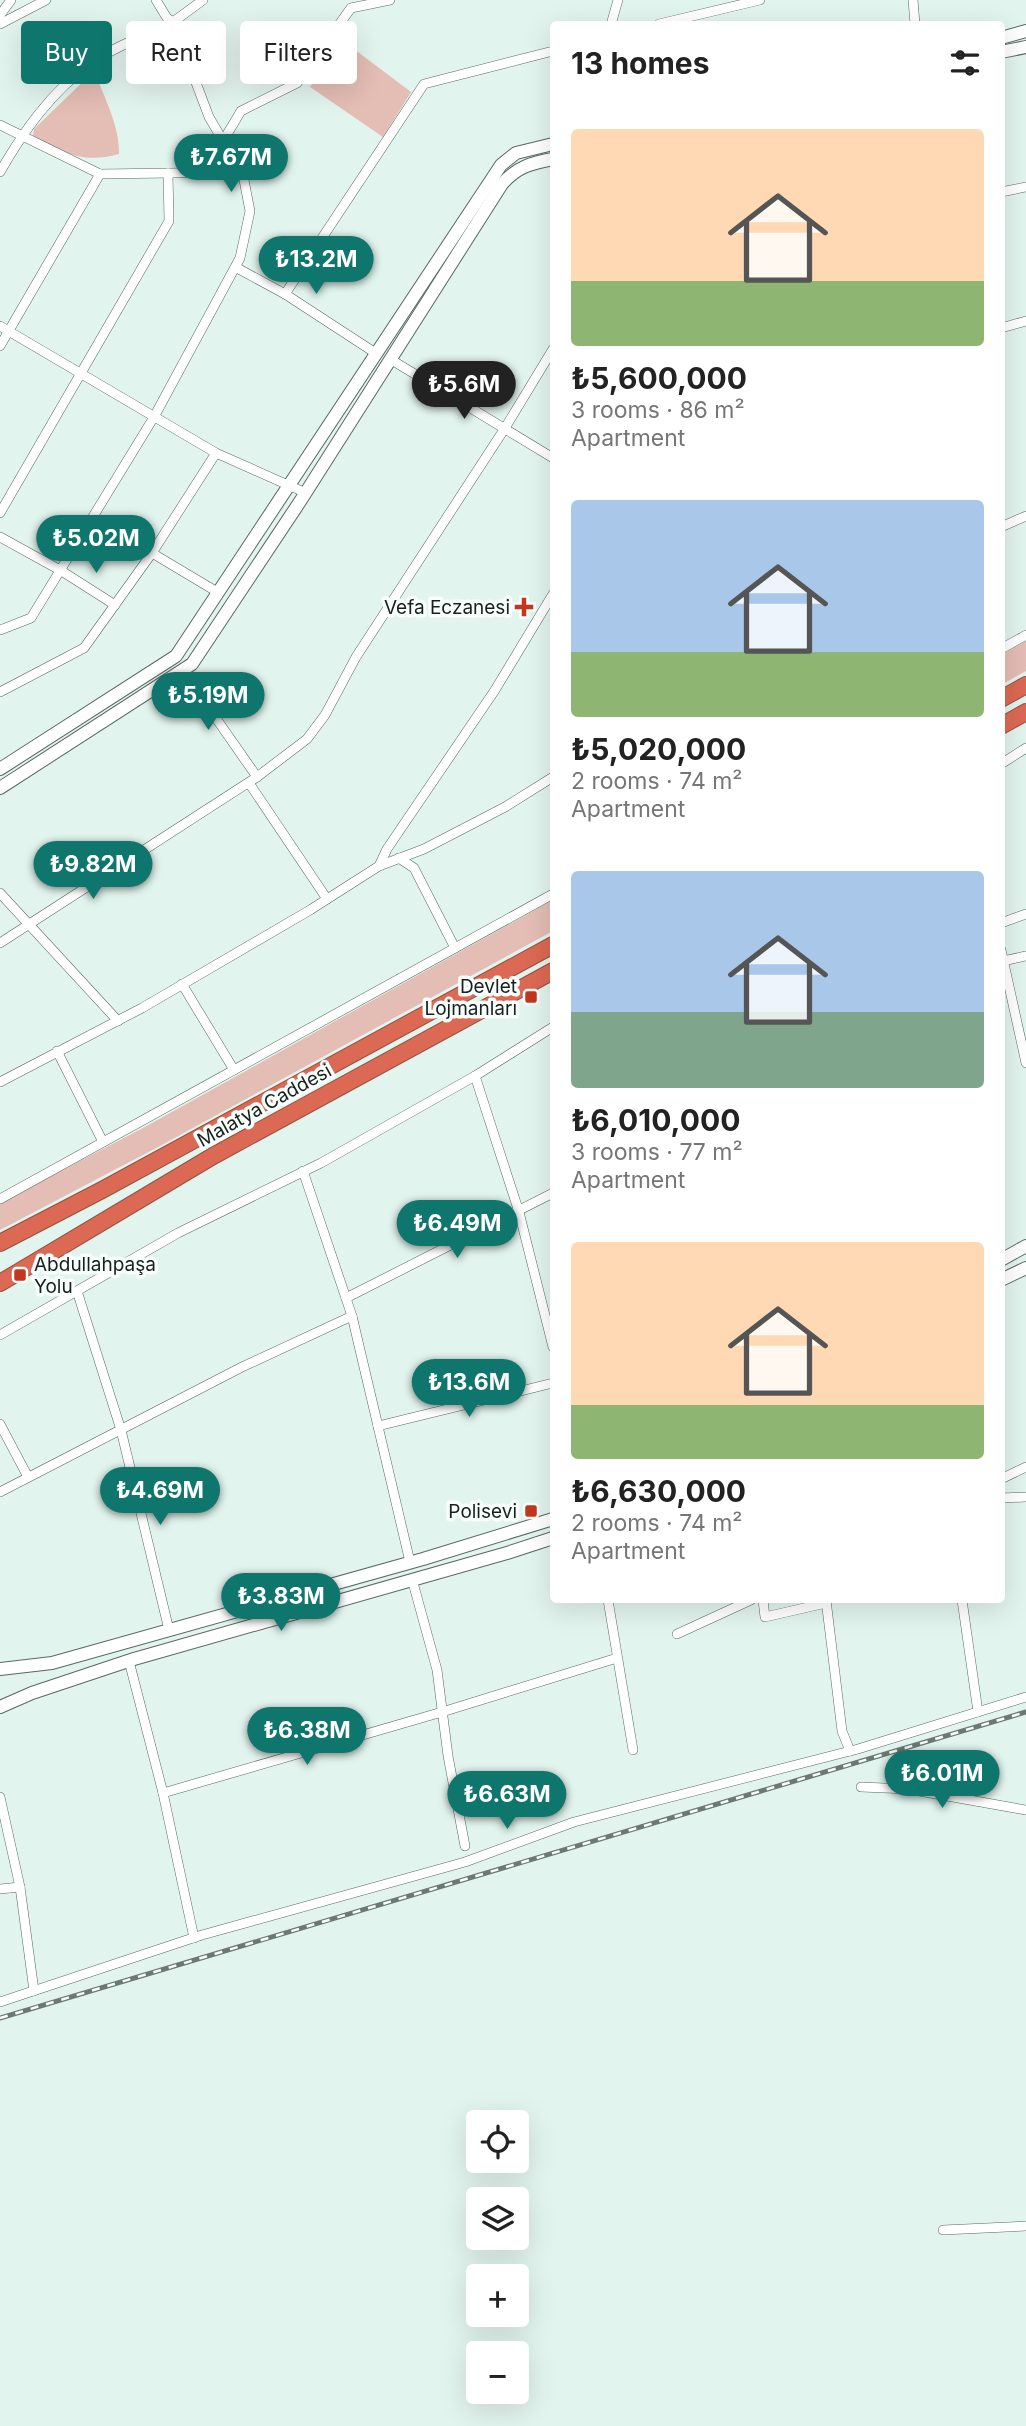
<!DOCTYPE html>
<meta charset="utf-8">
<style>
:root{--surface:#fff;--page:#f2f2f2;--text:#222;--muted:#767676;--accent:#0f766e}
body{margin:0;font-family:Inter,sans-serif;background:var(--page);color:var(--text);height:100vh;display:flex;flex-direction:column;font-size:26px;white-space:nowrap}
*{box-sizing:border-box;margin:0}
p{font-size:23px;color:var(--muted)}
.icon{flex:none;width:38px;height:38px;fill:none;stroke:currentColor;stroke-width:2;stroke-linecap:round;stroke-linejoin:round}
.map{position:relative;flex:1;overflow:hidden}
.details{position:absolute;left:550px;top:21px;width:455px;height:1582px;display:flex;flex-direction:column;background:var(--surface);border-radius:7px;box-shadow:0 7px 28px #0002}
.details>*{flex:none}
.banner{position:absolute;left:21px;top:21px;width:424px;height:63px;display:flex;gap:14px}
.controls{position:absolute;left:466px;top:2110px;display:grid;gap:14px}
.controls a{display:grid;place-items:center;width:63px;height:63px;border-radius:7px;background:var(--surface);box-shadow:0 7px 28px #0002;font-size:35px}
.price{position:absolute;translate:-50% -60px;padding:0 16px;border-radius:24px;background:var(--accent);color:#fff;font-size:23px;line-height:46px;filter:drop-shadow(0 2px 4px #0008)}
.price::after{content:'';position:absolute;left:50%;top:42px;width:21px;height:16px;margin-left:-10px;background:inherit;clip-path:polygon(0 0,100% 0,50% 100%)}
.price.selected{background:#222;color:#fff}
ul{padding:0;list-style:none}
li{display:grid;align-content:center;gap:14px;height:371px;padding:0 21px}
li span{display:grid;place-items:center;height:217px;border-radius:7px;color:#555}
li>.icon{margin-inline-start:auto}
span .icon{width:126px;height:126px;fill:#fffc;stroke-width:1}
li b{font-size:30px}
h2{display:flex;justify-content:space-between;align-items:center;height:84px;padding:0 21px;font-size:30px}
.chip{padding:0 24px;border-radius:7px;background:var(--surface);box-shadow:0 7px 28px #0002;font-size:24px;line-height:63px}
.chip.selected{background:var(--accent);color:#fff}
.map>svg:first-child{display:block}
.green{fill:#e4bdb4}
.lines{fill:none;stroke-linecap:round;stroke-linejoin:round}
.street-casing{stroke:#596864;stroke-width:10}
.secondary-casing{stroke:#596864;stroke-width:14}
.highway-casing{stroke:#974f40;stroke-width:18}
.street{stroke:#fff;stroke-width:9}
.secondary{stroke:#fff;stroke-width:12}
.highway{stroke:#db6953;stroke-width:16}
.rail-casing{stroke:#6c7874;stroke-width:5}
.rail{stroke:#f7fefc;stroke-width:2.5;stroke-dasharray:8;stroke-linecap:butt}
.poi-dot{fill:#c2371e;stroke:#f7fefc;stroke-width:2.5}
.labels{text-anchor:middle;stroke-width:7;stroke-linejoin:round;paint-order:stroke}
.poi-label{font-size:19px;fill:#181f1d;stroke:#f7fefc;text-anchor:end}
.street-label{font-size:19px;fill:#181f1d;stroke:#f7fefc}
</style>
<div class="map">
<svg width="1026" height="2426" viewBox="0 0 1026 2426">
<rect width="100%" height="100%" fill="#e2f4ee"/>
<g class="green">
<polygon points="342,40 411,92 383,137 310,87"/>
<path d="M91,74L96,75C105,99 120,128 119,154C81,164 66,153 33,136L34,129Z"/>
<polygon points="1026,641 1026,671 1001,685 1001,655"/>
<polygon points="553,900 553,931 160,1146 0,1230 0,1203 143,1128"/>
</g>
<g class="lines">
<g class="street-casing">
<g id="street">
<polyline points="913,0 915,24"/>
<polyline points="0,15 11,0"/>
<polyline points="0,24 46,0"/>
<polyline points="613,24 612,21 618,0"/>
<polyline points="659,24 760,0"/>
<polyline points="0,125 100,174"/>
<polyline points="223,141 241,111 297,83 351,8 390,0"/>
<path d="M0,172C23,132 51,92 90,64C113,47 147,35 173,22L167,18L156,0"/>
<polyline points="1001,192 1026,187"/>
<polyline points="237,268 285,294 377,354"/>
<polyline points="285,294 424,84 553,51"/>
<polyline points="0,326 216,453 306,493"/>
<polyline points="1001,328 1026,321"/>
<polyline points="0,346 100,174 241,172"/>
<polyline points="390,359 553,458"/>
<polyline points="0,513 169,221 168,173"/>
<polyline points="1001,527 1026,516"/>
<polyline points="0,537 60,570 115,605"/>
<polyline points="152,553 219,593"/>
<polyline points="0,630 31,618 154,417 240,258 250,211 243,175 209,117 173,22 203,0"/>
<polyline points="1001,649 1026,635"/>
<polyline points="183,671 257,777"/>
<polyline points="0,692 84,648 152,553 216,453"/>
<polyline points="1001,764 1026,748"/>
<polyline points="249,783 327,899"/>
<polyline points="399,858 414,868 455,948"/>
<polyline points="379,866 387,849 495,690 553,594"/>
<polyline points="0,893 118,1021"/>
<polyline points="1001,923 1026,914"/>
<polyline points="0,943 257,777 307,739 325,715 356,657 505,428 553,349"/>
<polyline points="1001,950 1026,1063"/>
<polyline points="1003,961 1026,956"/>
<polyline points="182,984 234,1070"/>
<polyline points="57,1051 103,1142"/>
<polyline points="475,1076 519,1212 553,1347"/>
<polyline points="0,1082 142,1008 310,910 379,866 424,849 505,807 553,777"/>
<polyline points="303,1171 352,1316 410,1562"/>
<polyline points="0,1199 553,894"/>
<polyline points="77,1291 121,1430 169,1630"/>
<polyline points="346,1298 553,1193"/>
<polyline points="0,1335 178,1233 321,1163 475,1076 553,1027"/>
<polyline points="0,1424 28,1477"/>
<polyline points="378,1426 553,1383"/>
<polyline points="1001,1479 1026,1467"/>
<polyline points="0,1492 242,1367 352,1316"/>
<polyline points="1001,1498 1026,1497"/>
<polyline points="412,1579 437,1670 448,1756 465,1846"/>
<polyline points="608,1600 633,1750"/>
<polyline points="763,1600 765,1617 826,1603"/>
<polyline points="826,1600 842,1731 850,1751"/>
<polyline points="962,1600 978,1712"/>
<polyline points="677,1634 751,1600"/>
<polyline points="129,1661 163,1793 194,1938"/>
<polyline points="861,1787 908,1789 1026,1810"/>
<polyline points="163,1793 442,1712 617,1658"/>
<polyline points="0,1797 20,1887 34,1991"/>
<polyline points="0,1889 20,1887"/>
<polyline points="0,2002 202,1935 465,1862 574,1822 858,1749 1026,1697"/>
<polyline points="943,2230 1026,2226"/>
</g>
</g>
<g class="secondary-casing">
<g id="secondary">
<polyline points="1001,38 1026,31"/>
<polyline points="1001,52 1026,47"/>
<polyline points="0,769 176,656 501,165 516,153 553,144"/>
<path d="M0,788L192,664L301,500L502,184C517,167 531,163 553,159"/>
<polyline points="1001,1260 1026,1246"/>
<polyline points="1001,1280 1026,1268"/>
<polyline points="0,1669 52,1663 423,1559 553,1519"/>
<polyline points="0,1707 32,1693 134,1659 507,1553 553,1538"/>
</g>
</g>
<g class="highway-casing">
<g id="highway">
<polyline points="1001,699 1026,685"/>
<polyline points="1001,726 1026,712"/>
<polyline points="0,1243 102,1190 553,945"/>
<polyline points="0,1283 213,1156 553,971"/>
</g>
</g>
<use href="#street" class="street"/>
<use href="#secondary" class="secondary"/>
<use href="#highway" class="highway"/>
<g class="rail-casing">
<polyline id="rail" points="0,2018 1026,1712"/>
</g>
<use href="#rail" class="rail"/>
</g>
<g class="poi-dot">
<path d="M520.5 596.5h7v7h7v7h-7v7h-7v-7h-7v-7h7z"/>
<rect x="524" y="990" width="14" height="14" rx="3.5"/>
<rect x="13" y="1268" width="14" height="14" rx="3.5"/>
<rect x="524" y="1504" width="14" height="14" rx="3.5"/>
</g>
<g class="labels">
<g class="poi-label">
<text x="510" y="614">Vefa Eczanesi</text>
<text x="517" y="993">Devlet<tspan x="517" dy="22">Lojmanları</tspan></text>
<text x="34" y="1271" text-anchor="start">Abdullahpaşa<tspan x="34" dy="22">Yolu</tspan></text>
<text x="517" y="1518">Polisevi</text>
</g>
<g class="street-label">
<text transform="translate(264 1105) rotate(-29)" y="7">Malatya Caddesi</text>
</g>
</g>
</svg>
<div class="controls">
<a><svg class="icon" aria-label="locate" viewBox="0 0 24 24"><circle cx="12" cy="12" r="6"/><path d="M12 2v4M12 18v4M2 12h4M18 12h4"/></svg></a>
<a><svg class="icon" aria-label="layers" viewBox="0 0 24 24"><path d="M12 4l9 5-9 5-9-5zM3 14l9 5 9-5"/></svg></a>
<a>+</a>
<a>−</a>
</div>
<b class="price" style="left:231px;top:194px">₺7.67M</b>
<b class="price" style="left:316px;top:296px">₺13.2M</b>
<b class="price selected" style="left:464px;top:421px">₺5.6M</b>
<b class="price" style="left:96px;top:575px">₺5.02M</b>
<b class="price" style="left:208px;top:732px">₺5.19M</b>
<b class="price" style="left:93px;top:901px">₺9.82M</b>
<b class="price" style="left:457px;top:1260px">₺6.49M</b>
<b class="price" style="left:469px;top:1419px">₺13.6M</b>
<b class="price" style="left:160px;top:1527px">₺4.69M</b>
<b class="price" style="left:281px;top:1633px">₺3.83M</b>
<b class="price" style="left:307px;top:1767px">₺6.38M</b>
<b class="price" style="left:942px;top:1810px">₺6.01M</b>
<b class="price" style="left:507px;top:1831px">₺6.63M</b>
<div class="banner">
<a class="chip selected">Buy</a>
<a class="chip">Rent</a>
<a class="chip">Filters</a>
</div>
<section class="details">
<h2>13 homes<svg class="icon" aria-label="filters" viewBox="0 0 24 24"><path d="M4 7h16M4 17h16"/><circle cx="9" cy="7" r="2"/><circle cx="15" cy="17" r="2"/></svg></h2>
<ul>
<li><span style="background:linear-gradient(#ffd9b3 70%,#8fb573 0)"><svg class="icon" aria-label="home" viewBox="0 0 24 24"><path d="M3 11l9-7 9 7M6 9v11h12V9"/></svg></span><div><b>₺5,600,000</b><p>3 rooms · 86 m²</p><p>Apartment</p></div></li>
<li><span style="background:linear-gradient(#a9c7e8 70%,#8fb573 0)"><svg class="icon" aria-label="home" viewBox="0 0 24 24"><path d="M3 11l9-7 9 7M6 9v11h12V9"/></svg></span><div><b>₺5,020,000</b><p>2 rooms · 74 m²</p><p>Apartment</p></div></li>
<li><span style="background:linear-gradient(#a9c7e8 65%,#7fa58c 0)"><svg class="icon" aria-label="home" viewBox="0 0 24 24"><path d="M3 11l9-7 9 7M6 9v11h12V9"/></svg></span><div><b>₺6,010,000</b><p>3 rooms · 77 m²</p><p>Apartment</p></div></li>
<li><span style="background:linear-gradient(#ffd9b3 75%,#8fb573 0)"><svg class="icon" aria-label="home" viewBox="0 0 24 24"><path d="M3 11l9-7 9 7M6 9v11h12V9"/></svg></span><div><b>₺6,630,000</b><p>2 rooms · 74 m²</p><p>Apartment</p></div></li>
</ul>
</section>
</div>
